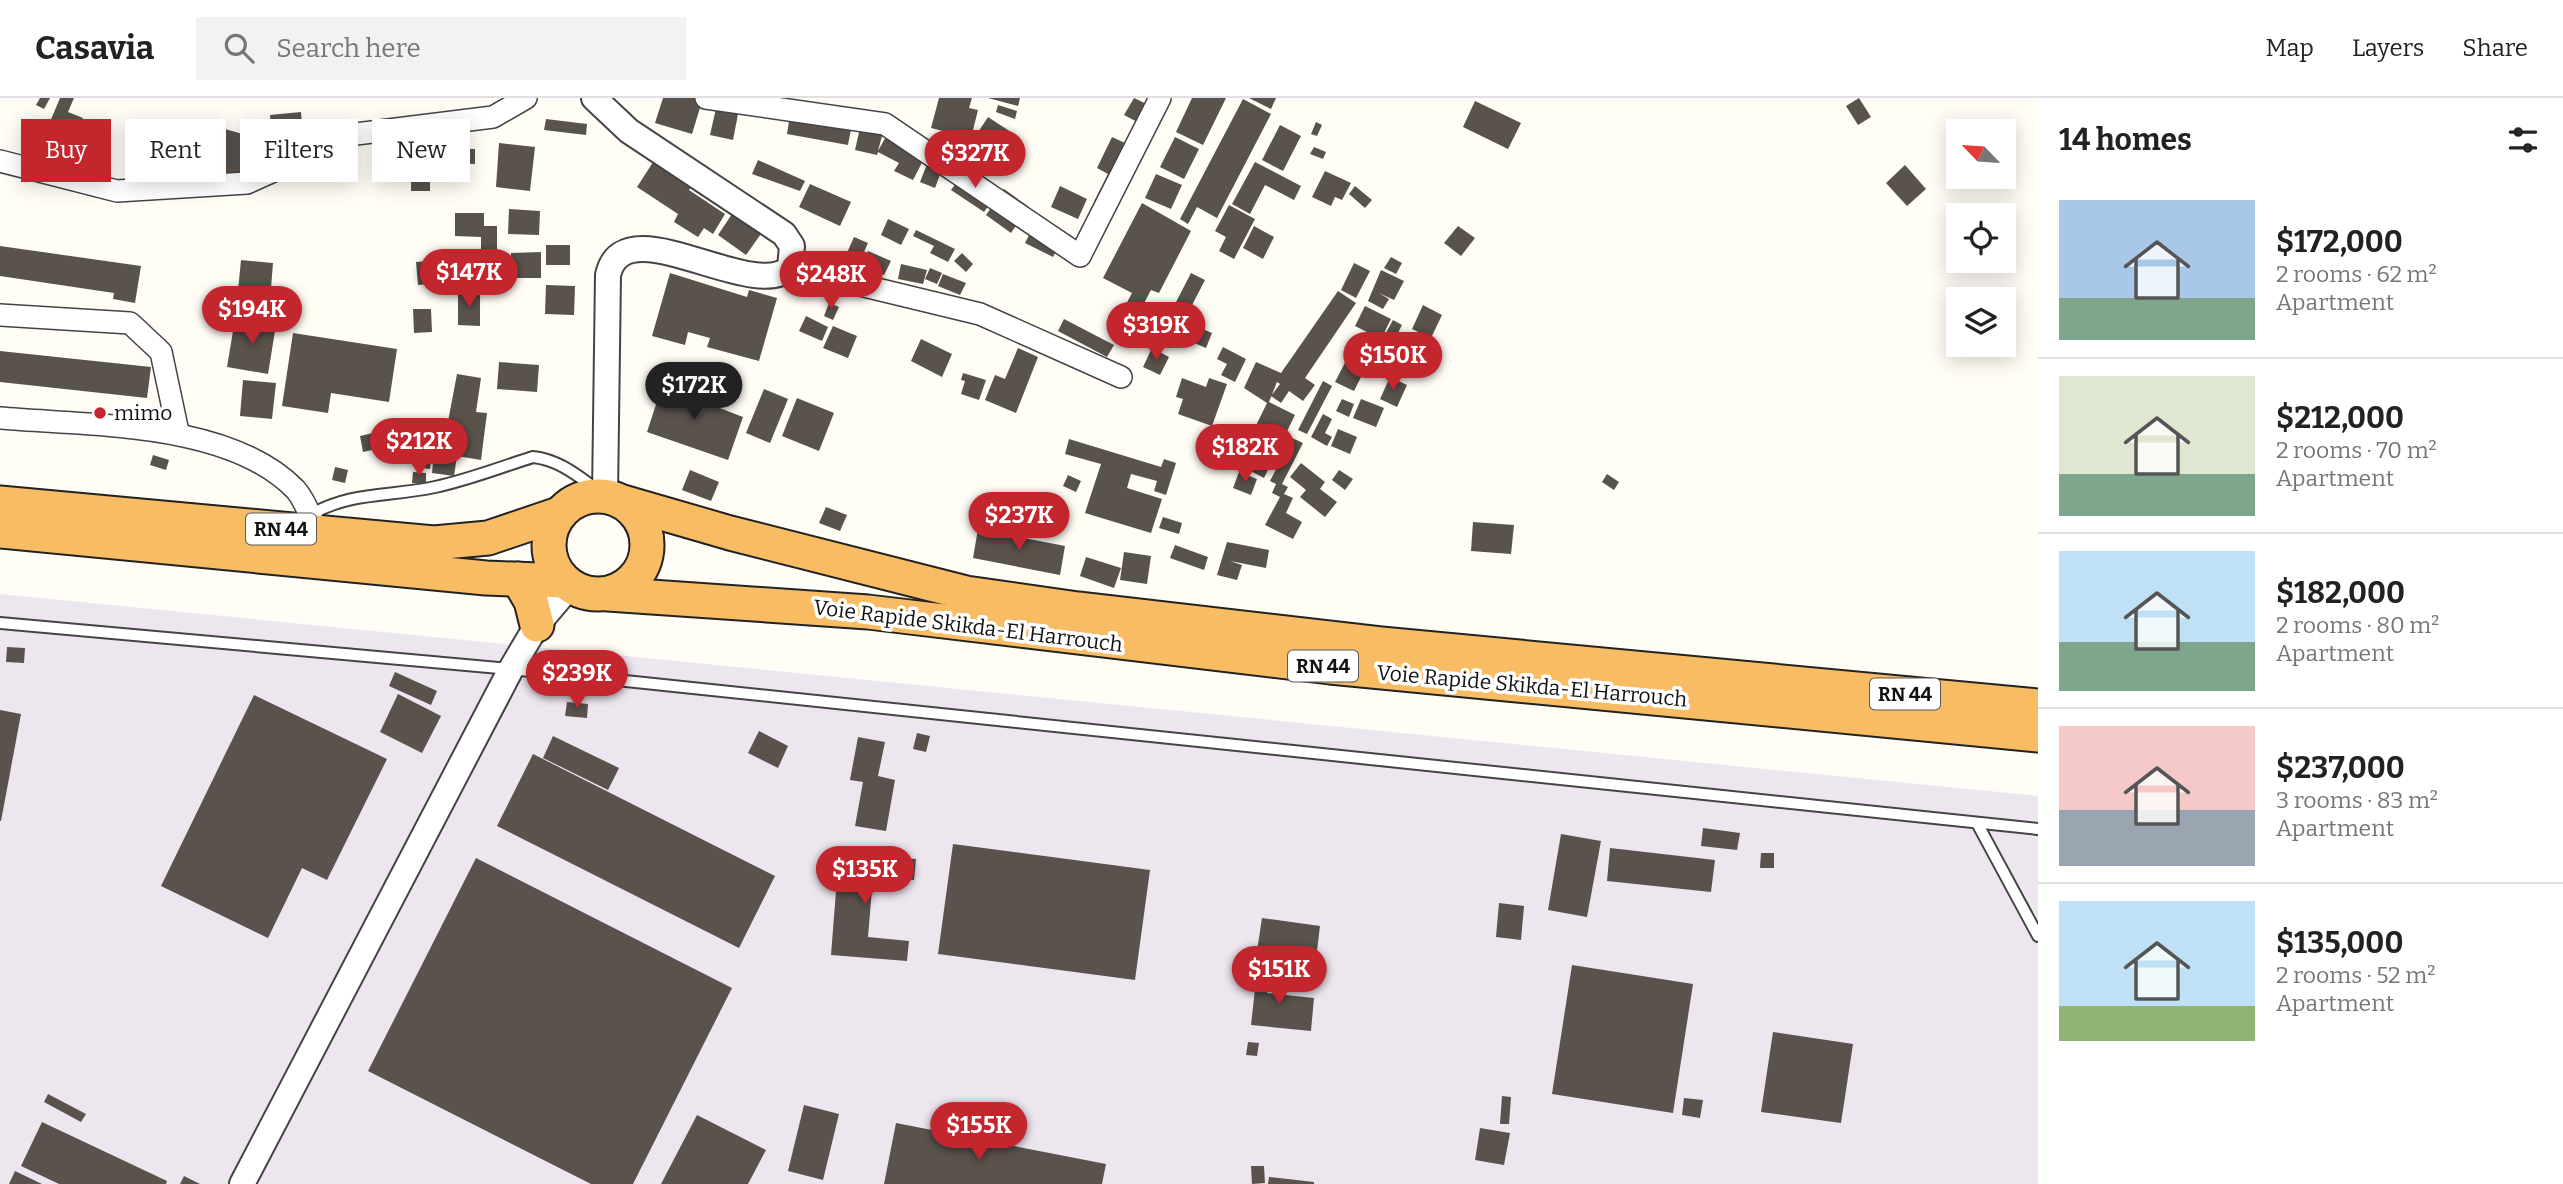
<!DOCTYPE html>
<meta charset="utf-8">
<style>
:root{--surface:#fff;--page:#f2f2f2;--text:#222;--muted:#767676;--line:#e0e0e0;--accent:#c4262e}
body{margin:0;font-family:Bitter,serif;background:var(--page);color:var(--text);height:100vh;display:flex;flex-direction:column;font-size:26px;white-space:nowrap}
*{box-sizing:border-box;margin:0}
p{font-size:23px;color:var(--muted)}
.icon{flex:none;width:38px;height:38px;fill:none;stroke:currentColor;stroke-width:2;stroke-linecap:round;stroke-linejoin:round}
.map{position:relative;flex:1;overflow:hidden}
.sheet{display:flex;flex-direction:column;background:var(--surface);width:525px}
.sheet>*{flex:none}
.top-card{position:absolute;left:21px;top:21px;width:665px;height:63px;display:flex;gap:14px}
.needle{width:46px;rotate:295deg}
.fabs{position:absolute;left:1946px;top:21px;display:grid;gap:14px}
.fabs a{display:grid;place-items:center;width:70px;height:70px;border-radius:0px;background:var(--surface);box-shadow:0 4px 18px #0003;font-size:35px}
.price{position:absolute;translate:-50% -60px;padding:0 16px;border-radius:24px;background:var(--accent);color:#fff;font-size:23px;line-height:46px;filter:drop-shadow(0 2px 4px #0008)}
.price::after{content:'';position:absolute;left:50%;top:42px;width:21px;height:16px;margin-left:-10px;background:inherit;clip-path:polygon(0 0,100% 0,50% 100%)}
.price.selected{background:#222;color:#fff}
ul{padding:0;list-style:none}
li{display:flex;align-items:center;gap:21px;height:175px;padding:0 21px}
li+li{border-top:2px solid var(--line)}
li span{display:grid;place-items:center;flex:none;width:196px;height:140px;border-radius:0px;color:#555}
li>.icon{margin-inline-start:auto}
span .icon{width:84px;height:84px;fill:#fffc;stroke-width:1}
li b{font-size:30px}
h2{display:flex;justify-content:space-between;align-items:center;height:84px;padding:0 21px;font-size:30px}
.tag{padding:0 24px;border-radius:0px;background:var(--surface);box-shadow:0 4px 18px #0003;font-size:24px;line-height:63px}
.tag.selected{background:var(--accent);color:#fff}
header{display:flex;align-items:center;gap:42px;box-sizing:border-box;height:98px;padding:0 35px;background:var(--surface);border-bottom:2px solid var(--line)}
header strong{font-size:33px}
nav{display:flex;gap:38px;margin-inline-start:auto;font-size:24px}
.search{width:490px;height:63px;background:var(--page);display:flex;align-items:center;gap:18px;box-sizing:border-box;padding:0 24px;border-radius:0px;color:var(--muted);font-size:26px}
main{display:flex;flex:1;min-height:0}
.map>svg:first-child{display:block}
.industrial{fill:#eee6ef}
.building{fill:#5a524d}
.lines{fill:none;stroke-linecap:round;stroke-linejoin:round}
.service-casing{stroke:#444;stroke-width:14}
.minor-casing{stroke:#444;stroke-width:24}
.tertiary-casing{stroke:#444;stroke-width:28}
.trunk-casing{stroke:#222;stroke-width:37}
.service{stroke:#fff;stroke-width:10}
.minor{stroke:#fff;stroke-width:21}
.tertiary{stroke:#fff;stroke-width:24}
.trunk{stroke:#f7bc64;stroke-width:33}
.poi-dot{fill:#c4262e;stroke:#fff;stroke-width:2.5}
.labels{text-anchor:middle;stroke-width:7;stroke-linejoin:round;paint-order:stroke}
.shield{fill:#fff;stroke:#585858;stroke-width:2}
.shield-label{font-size:19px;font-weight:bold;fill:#111}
.poi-label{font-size:21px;fill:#111;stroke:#fff;text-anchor:start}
.street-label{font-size:21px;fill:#111;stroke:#fff}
</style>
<header>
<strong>Casavia</strong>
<div class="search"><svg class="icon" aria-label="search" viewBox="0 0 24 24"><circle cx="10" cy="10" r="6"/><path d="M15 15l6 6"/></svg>Search here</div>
<nav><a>Map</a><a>Layers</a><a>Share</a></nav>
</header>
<main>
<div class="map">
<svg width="2038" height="1086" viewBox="0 0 2038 1086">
<rect width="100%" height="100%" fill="#fffdf5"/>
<polygon class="industrial" points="0,496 2038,698 2038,1086 0,1086"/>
<g class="building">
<polygon points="40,0 50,0 44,11 36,7"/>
<polygon points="60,0 74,0 68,14 83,20 70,54 42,43"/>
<polygon points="663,0 703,0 692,36 655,25"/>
<polygon points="939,0 972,0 969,10 978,12 971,40 931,30"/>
<polygon points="988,0 1020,0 1018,8"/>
<polygon points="1134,0 1155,10 1145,28 1124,17"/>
<polygon points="1192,0 1226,0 1203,47 1176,34"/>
<polygon points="1249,0 1276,0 1271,11"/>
<polygon points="1859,0 1871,19 1858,27 1846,8"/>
<polygon points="1243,1 1271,16 1217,120 1197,109 1188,126 1180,121"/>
<polygon points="1475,3 1521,25 1508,51 1463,29"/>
<polygon points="717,6 739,11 733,42 710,37"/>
<polygon points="998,7 1017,13 1015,21 996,14"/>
<polygon points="791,10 853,21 848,47 787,36"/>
<polygon points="301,14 304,52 273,55 270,17"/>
<polygon points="988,19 1017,38 998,67 969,48"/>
<polygon points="546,21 587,26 586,37 544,32"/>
<polygon points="862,21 885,27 878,53 890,31 929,51 913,82 894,73 899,65 878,54 877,57 855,52"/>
<polygon points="1316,24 1322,27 1317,38 1311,36"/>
<polygon points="136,26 168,32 158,71 127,64"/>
<polygon points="1280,27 1301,38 1283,73 1262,62"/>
<polygon points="225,31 253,39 239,78 208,69 217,40 222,41"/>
<polygon points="404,32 410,53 394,58 388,37"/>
<polygon points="173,33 202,35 198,79 169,76"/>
<polygon points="414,39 436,41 434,65 411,62"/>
<polygon points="1112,39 1138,51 1108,111 1094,104 1108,76 1097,70"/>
<polygon points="1175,39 1199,51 1184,81 1160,69"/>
<polygon points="499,45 535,49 530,93 496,89"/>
<polygon points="1314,49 1326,54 1323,61 1310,56"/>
<polygon points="437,50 475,51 475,66 455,65 455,75 436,74"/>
<polygon points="931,56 942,71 935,90 920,84"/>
<polygon points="655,61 693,85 689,92 725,116 713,136 704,130 698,139 674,124 678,116 637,89"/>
<polygon points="758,62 805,83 800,93 752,76"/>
<polygon points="1255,64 1301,88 1294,102 1265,87 1250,116 1232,106"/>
<polygon points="1905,67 1926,91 1907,108 1886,85"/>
<polygon points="966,71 999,93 984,114 951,92"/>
<polygon points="1325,73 1351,85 1342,102 1335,99 1331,108 1312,99"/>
<rect x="411" y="74" width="19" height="19"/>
<polygon points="1156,76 1182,87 1171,111 1145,100"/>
<polygon points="810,86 851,104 840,128 799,109"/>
<polygon points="1060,88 1087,101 1078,121 1051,109"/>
<polygon points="1355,88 1372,102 1365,110 1349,96"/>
<polygon points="1004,91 1029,109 1027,112 1039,120 1066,134 1053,159 1025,145 1033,129 1021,120 1011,135 986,117"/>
<polygon points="1142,105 1191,133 1159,195 1151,192 1130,232 1109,222 1115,210 1122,214 1132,195 1103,180"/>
<polygon points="1229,107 1255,121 1234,161 1219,153 1226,139 1215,133"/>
<polygon points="509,111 540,113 539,137 508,136"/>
<polygon points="734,113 763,133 746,157 718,137"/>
<polygon points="455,115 484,115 484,128 497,128 497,152 481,152 481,139 455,138"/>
<polygon points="888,121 909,131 901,147 881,137"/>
<polygon points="1254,128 1274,139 1263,161 1243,150"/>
<polygon points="1458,128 1475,140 1461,158 1444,145"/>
<polygon points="916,132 955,151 948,164 930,155 934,148 913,138"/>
<polygon points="854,139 868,145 860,163 846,157"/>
<rect x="546" y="147" width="24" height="20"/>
<polygon points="0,148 141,168 135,205 113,201 114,195 0,178"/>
<polygon points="868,153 891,163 884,177 862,167"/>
<polygon points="541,154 541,180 511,180 511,155"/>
<polygon points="962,155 973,166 966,174 954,163"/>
<polygon points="487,158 490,181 458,185 455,163"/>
<polygon points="1391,159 1402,165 1396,176 1384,170"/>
<polygon points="241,162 273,165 269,216 236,213"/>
<polygon points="445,162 448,184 418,187 416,164"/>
<polygon points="1354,165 1370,173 1356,200 1341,192"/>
<polygon points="901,166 927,172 923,186 898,181"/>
<polygon points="930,170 942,175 937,186 925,181"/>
<polygon points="1381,172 1404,183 1394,202 1379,195 1389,201 1383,211 1368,203"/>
<polygon points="670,175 747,199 749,192 777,200 759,263 707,249 710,240 688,234 685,247 652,238"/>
<polygon points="1191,175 1205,182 1189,213 1196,216 1183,249 1159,239 1173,207 1183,211 1175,206"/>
<polygon points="943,176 966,185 960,197 938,188"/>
<polygon points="546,187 575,188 574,217 545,216"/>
<polygon points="1338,193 1356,205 1305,280 1315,287 1303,303 1289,293 1281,305 1271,298 1280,286 1277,284 1269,304 1295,317 1264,380 1237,366 1267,305 1244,290 1256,264 1281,275"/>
<polygon points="458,195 480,195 480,228 458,227"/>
<polygon points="1153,204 1160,210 1146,225 1139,218"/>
<polygon points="829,205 839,209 833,222 824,218"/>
<polygon points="1423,207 1442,217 1431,240 1412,231"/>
<polygon points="1365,208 1391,221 1381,241 1355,228"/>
<polygon points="413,211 431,211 432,234 414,235"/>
<polygon points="806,218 828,229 822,243 799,233"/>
<polygon points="235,221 276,227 268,276 227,269"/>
<polygon points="1064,221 1114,247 1107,259 1058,233"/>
<polygon points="1393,222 1402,227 1393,245 1383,240"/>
<polygon points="1193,227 1212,235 1206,250 1187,242"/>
<polygon points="833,228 857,238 848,260 823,250"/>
<polygon points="293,235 397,251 389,304 331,295 328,315 282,308"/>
<polygon points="921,241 952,256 942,279 911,263"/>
<polygon points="1357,243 1399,264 1392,276 1351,255"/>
<polygon points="1223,249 1246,261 1235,284 1221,277 1227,266 1217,261"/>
<polygon points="1018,250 1038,259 1016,315 985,302 995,277 1005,281"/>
<polygon points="1152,250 1169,259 1160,277 1143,269"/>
<polygon points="0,253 151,269 147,300 0,284"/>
<polygon points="1349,257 1367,267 1354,293 1335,284"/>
<polygon points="499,264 539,267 537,294 497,291"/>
<polygon points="963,275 986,282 979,302 961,296 965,283 961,282"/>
<polygon points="457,276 481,280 476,314 487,315 481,362 457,358 454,378 432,375 434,355 452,358 456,335 446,334"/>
<polygon points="665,279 684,286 681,295 743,319 728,362 647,334"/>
<polygon points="1390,279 1407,287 1397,309 1380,301"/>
<polygon points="1182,280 1206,289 1209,280 1227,286 1212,328 1178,316 1183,301 1176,299"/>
<polygon points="243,282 276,285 272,321 240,318"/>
<polygon points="1323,283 1332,288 1307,336 1298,332"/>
<polygon points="764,291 788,301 770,345 746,335"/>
<polygon points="797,300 834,315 819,353 782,338"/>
<polygon points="1342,301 1354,306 1349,319 1336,313"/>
<polygon points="1361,301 1384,310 1376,329 1353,320"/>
<polygon points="1323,316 1332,321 1325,335 1332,339 1327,348 1311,339"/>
<polygon points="1338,331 1357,339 1350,356 1331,348"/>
<polygon points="386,332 390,348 363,354 360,338"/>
<polygon points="1292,340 1303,345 1282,386 1288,389 1284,396 1293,400 1286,415 1302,424 1293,441 1265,427 1280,399 1272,395 1276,386 1270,383"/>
<polygon points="1069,341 1161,369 1164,361 1176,365 1166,397 1154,393 1157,383 1131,376 1127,390 1162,401 1151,435 1085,415 1101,366 1065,356"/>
<polygon points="153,357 169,362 166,372 150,367"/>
<polygon points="415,360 431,362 430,371 414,369"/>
<polygon points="1301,365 1325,384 1320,391 1337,404 1325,419 1300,399 1306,392 1290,379"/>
<polygon points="335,369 348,372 345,385 332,382"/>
<polygon points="690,372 719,384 711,403 682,392"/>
<polygon points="1339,372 1353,381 1345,392 1332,382"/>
<polygon points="413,374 426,375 426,386 412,385"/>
<polygon points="1239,374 1257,381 1251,397 1233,390"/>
<polygon points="1607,376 1619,384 1614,392 1602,384"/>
<polygon points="1068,377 1081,383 1076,394 1063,388"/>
<polygon points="826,409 847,417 840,433 819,425"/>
<polygon points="1163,419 1182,425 1179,436 1159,430"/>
<polygon points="1473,424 1514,427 1511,456 1471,453"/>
<polygon points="978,431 1065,448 1060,477 973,460"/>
<polygon points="1227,444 1269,452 1266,470 1230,463 1242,467 1237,482 1217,477"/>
<polygon points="1175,447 1208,459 1204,472 1170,460"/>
<polygon points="1124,454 1151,458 1147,486 1120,482"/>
<polygon points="1086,459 1121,470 1114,490 1080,478"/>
<polygon points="7,549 25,550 24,565 6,564"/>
<polygon points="395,574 437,593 431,607 389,588"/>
<polygon points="398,596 441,618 422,655 380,634"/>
<polygon points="254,597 387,661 327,782 302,770 268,840 161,788"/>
<polygon points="567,604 588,606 587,620 565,618"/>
<polygon points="0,612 21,616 1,723 0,723"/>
<polygon points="759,633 788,648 778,670 748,655"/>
<polygon points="917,635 930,638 926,654 913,651"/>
<polygon points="553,638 619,670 608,692 543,660"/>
<polygon points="858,639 885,644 878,678 895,682 886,733 855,728 863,684 850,682"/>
<polygon points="533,656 775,778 739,850 497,728"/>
<polygon points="1703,730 1740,735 1737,752 1701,748"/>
<polygon points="1561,736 1601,743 1587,819 1548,812"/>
<polygon points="953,746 1150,772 1135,882 938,856"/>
<polygon points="1610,750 1715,762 1711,794 1607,783"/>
<polygon points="839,755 916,761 914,782 873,779 868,839 909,843 907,863 831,857"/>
<polygon points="1761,755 1774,755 1774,770 1760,770"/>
<polygon points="476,760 732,890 633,1086 591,1086 368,973"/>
<polygon points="1499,805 1524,808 1521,842 1496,839"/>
<polygon points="1262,820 1320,828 1316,861 1257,853"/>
<polygon points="1258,864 1270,865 1267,895 1314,900 1311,933 1251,927"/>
<polygon points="1572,867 1693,886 1673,1015 1552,996"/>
<polygon points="1773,934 1853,946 1841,1025 1761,1014"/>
<polygon points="1248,944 1259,945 1257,958 1246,957"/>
<polygon points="48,996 86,1016 81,1024 44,1004"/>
<polygon points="1502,998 1511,999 1509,1026 1500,1026"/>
<polygon points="1684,1000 1703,1002 1700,1020 1682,1017"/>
<polygon points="804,1007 839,1016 823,1082 788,1073"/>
<polygon points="697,1017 766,1052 748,1086 661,1086"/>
<polygon points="42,1024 167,1083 166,1086 59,1086 21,1068"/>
<polygon points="896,1025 1106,1066 1102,1086 884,1086"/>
<polygon points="1480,1030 1510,1035 1504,1067 1475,1062"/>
<polygon points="1251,1068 1264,1068 1265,1085 1252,1086"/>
<polygon points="15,1073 42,1086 9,1086"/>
<polygon points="184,1078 200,1086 180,1086"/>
<polygon points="1269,1079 1314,1084 1314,1086 1268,1086"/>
</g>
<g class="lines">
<g class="service-casing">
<g id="service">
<path d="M310,417C352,393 389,399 435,389C468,382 501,369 533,359C561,362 580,380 602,395"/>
<polyline points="0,525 511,571 2038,731"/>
<polyline points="1977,725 2038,838"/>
</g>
</g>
<g class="minor-casing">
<g id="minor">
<polyline points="706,0 885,26 1080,158 1160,0"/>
<polyline points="0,63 117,93 247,85 356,36 493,19 526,0"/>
<polyline points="790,170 980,216 1121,279"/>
<polyline points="0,217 130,225 161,254 178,334"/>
<path d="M0,320C90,328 228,323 295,391C305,402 311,420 317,434"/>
</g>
</g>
<g class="tertiary-casing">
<g id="tertiary">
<path d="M594,0L629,33L784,136L792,148L790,170C751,205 624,107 608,177L605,397"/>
<polyline points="242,1086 511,571 537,527 570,488"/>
</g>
</g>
<g class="trunk-casing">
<g id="trunk">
<circle cx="598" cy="447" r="49"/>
<polyline points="623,404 730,435 966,495 1078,511 1381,546 2038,608"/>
<polyline points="0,405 434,445 488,440 559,416"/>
<polyline points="0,433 486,480 564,483"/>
<polyline points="518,481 531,503 537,527"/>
<polyline points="608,496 868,514 1330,569 2038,637"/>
</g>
</g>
<use href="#service" class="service"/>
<use href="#minor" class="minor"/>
<use href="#tertiary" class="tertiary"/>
<use href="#trunk" class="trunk"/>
</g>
<circle class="poi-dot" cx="100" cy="315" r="7"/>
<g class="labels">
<g class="shield">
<rect x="246" y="415.5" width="70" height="31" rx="5"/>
<rect x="1288" y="552.5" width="70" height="31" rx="5"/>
<rect x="1870" y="580.5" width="70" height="31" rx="5"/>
</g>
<g class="shield-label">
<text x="281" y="438">RN 44</text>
<text x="1323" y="575">RN 44</text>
<text x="1905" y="603">RN 44</text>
</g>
<g class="poi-label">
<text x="114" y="322">mimo</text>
</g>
<g class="street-label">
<text transform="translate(968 528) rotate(7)" y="7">Voie Rapide Skikda-El Harrouch</text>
<text transform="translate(1532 588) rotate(5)" y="7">Voie Rapide Skikda-El Harrouch</text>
</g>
</g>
</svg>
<div class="fabs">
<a><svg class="needle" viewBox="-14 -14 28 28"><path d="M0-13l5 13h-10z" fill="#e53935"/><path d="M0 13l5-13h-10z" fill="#767676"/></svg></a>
<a><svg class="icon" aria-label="locate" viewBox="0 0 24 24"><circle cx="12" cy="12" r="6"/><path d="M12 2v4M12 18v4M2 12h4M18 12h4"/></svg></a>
<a><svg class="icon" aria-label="layers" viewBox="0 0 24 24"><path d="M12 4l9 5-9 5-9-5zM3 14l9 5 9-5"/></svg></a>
</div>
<b class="price" style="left:975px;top:92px">$327K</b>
<b class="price" style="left:469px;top:211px">$147K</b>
<b class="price" style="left:831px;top:213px">$248K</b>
<b class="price" style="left:252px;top:248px">$194K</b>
<b class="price" style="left:1156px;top:264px">$319K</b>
<b class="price" style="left:1393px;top:294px">$150K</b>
<b class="price selected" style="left:694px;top:324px">$172K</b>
<b class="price" style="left:419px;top:380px">$212K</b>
<b class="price" style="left:1245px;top:386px">$182K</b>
<b class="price" style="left:1019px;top:454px">$237K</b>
<b class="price" style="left:577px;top:612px">$239K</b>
<b class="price" style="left:865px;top:808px">$135K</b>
<b class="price" style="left:1279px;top:908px">$151K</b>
<b class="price" style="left:979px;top:1064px">$155K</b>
<div class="top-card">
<a class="tag selected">Buy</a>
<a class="tag">Rent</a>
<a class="tag">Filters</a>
<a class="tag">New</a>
</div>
</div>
<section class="sheet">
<h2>14 homes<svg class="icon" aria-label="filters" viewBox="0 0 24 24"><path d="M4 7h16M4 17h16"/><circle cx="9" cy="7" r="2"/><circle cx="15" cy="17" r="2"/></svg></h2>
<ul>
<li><span style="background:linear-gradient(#a9c7e8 70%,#7fa58c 0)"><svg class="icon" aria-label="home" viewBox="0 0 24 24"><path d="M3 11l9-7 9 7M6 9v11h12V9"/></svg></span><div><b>$172,000</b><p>2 rooms · 62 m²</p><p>Apartment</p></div></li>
<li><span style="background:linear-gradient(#dfe7d0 70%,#7fa58c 0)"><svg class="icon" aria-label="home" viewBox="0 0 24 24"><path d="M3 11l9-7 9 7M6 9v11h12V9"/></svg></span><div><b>$212,000</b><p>2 rooms · 70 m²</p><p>Apartment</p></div></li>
<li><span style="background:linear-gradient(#bfe0f5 65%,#7fa58c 0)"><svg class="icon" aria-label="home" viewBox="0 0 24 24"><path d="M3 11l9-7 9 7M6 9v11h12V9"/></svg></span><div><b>$182,000</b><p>2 rooms · 80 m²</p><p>Apartment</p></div></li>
<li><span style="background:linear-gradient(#f6c9c9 60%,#9aa5b1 0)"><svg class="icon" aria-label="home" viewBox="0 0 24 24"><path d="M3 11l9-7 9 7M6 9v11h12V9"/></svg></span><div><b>$237,000</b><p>3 rooms · 83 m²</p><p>Apartment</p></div></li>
<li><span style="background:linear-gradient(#bfe0f5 75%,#8fb573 0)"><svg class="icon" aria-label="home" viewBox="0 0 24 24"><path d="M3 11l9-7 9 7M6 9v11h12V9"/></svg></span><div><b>$135,000</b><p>2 rooms · 52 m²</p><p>Apartment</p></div></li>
</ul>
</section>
</main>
